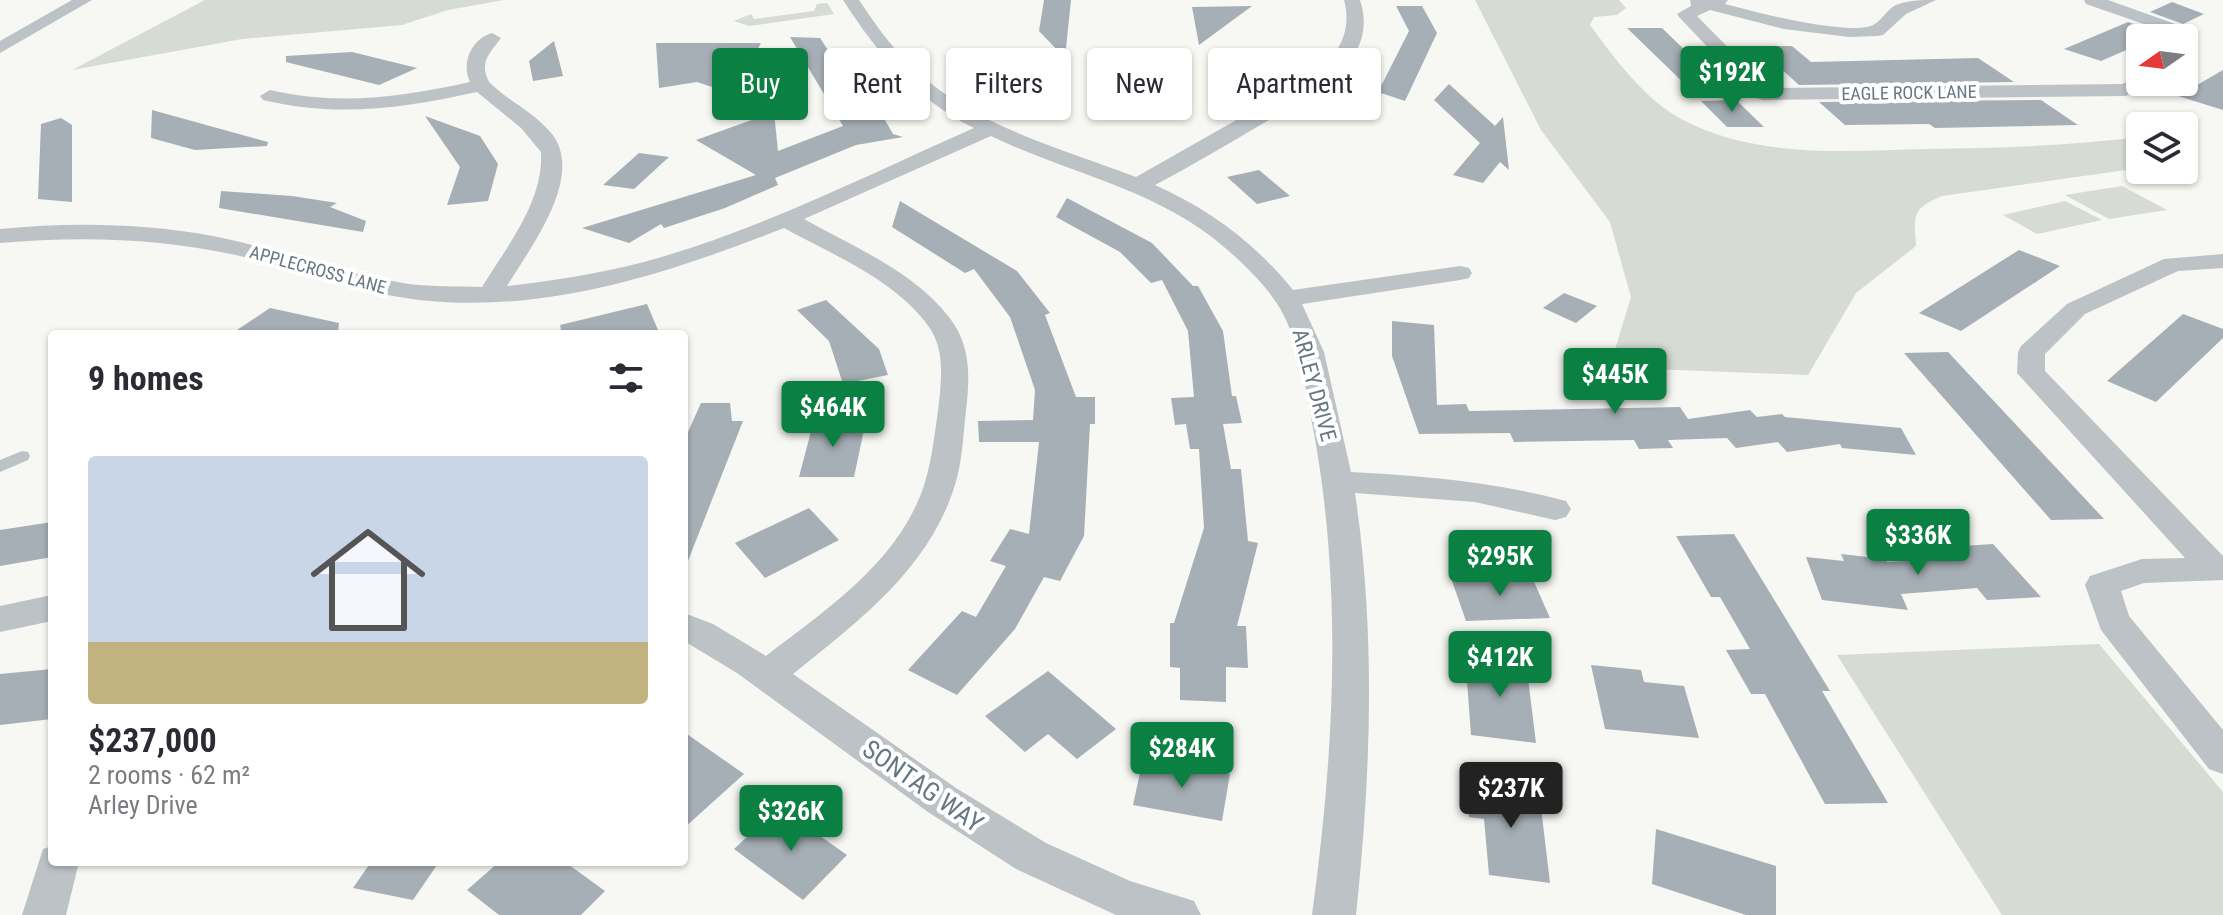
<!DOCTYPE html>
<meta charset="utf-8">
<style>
:root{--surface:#fff;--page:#f7f7f7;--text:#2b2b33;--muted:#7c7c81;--line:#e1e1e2;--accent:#0b8043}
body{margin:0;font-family:"Roboto Condensed",sans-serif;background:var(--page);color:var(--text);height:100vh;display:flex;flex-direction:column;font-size:30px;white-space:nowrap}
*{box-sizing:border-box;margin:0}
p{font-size:26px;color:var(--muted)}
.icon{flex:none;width:44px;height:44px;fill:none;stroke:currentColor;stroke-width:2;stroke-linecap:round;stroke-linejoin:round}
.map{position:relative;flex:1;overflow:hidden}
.panel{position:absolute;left:48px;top:330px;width:640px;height:536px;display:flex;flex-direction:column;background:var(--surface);border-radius:8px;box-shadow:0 2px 6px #0004}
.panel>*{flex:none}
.top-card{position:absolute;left:712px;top:48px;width:760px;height:72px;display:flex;gap:16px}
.needle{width:52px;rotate:256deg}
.tools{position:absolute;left:2126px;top:24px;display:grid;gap:16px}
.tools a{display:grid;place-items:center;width:72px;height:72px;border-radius:8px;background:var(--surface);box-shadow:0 2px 6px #0004;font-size:40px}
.price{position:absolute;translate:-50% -68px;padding:0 18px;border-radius:8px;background:var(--accent);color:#fff;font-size:26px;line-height:52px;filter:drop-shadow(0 2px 4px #0008)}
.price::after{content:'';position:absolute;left:50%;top:48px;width:24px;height:18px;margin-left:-12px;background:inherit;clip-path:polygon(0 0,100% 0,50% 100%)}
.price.current{background:#222;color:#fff}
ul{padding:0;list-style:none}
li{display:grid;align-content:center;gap:16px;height:424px;padding:0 40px}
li+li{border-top:2px solid var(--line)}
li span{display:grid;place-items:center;height:248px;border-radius:8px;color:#555}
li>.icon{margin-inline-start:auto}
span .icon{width:144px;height:144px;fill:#fffc;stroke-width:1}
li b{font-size:34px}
h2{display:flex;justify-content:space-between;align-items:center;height:96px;padding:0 40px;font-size:34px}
.tag{padding:0 28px;border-radius:8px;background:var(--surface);box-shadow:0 2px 6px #0004;font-size:28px;line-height:72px}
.tag.current{background:var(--accent);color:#fff}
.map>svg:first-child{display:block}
.green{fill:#d6dbd3}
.building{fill:#a6afb5}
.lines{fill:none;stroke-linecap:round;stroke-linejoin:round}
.lane{fill:#bdc2c6;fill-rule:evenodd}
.street{fill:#bdc2c6;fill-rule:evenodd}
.labels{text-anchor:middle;stroke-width:8;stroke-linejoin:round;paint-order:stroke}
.far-street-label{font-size:18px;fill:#667884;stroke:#fff}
.street-label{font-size:22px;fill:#667884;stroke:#fff}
.near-street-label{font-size:26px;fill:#667884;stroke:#fff}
</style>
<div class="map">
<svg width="2223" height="915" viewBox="0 0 2223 915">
<rect width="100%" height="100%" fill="#f7f7f3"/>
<g class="green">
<polygon points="205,0 504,0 448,10 402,25 242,39 72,70"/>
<path d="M1475,0H1619L1626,8L1617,15L1594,17L1590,25C1615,59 1645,100 1683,120C1758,159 1846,151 1928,149C1999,148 2069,146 2140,137V168L1942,196C1911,209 1914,216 1916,246L1856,293L1808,375L1652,369L1613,356L1631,297L1610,222L1541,130Z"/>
<polygon points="827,3 834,14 749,26 734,21 751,14 754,19 814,11 817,4"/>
<polygon points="2122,186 2167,210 2109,219 2065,195"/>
<polygon points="2065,201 2102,220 2037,234 2003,215"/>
<polygon points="2099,644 2223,792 2223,915 2002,915 1837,655"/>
</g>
<g class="building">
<polygon points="1044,0 1071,0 1065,58 1039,31"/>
<polygon points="2172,2 2204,14 2183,24 2150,12"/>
<polygon points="1252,6 1199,45 1192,7"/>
<polygon points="1396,6 1422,6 1437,33 1405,101 1378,92 1409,31"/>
<polygon points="2128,22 2162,34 2152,38 2140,38 2140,44 2101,61 2064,49"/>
<polygon points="1627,28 1662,28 1724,88 1690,89"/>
<polygon points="790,37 820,38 856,93 882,115 893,134 903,137 856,145 775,178 778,185 725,208 664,228 661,224 629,243 582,228 756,175 696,140 774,112 778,151 843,126"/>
<polygon points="554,41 563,76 533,81 529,61"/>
<polygon points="656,43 761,43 733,94 697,82 659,88"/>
<polygon points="1756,46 1792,46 1811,62 1978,58 2014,82 1799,85"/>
<polygon points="1151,51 1179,60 1149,82 1119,71"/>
<polygon points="352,52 417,68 379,85 286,62 286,56"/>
<polygon points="2223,70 2223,110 2178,96"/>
<polygon points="1449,84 1495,126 1503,117 1509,170 1500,162 1483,183 1453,175 1480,143 1434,100"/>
<polygon points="1736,100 1764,127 1727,127 1701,101"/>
<polygon points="2041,100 2078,125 1935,128 1929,124 1845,125 1819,102"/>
<polygon points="152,110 268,142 267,146 195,150 151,138"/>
<polygon points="425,116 480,136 498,164 488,201 447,205 460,167"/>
<polygon points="61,118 72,125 72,202 38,199 41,124"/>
<polygon points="639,153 669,157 634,189 603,185"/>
<polygon points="1259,170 1290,196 1257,204 1227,177"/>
<polygon points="221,191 292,196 337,203 330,207 366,221 363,232 219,208"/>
<polygon points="1067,198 1152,243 1193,286 1198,286 1223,331 1232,396 1236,396 1242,423 1223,424 1231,469 1241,469 1248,541 1258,543 1237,626 1246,626 1248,668 1226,667 1226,702 1180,700 1180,668 1170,667 1170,623 1174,623 1204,528 1199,449 1190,449 1186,424 1175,425 1171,398 1194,397 1188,331 1162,280 1151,283 1120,252 1056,217"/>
<polygon points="900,201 1017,271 1050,313 1045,315 1076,397 1095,397 1095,424 1090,424 1084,536 1060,581 1044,577 1015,629 957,695 908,670 962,611 976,617 1006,566 990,561 1010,529 1029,534 1039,442 979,442 978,421 1033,420 1035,390 1010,317 974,269 965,273 892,227"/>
<polygon points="2019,250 2060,266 1961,331 1919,313"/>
<polygon points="1564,293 1597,306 1576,323 1543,308"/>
<polygon points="826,300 879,349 888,375 843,384 829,341 797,310"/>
<polygon points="647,304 658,330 642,334 562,334 560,325"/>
<polygon points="270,308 339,323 338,334 231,334"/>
<polygon points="2183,314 2223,329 2223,338 2156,402 2107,381"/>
<polygon points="1392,321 1434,325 1437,405 1466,404 1469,411 1680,407 1688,419 1750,410 1757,417 1782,414 1785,417 1901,428 1916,455 1842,448 1840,444 1787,452 1778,442 1736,448 1727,438 1668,440 1673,448 1639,449 1634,440 1514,442 1510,433 1419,434 1392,356"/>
<polygon points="1948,352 2104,519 2051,520 1904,353"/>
<polygon points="701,403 730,403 732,421 743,421 684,571 684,441"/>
<polygon points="814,420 866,420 854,477 799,477"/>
<polygon points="809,508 839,540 765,578 735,543"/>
<polygon points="52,522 52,557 0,566 0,530"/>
<polygon points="1734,534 1830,691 1822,691 1888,803 1825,804 1765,694 1751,694 1726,650 1750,649 1720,597 1711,597 1676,536"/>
<polygon points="1993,544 2041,597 1987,600 1977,588 1901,594 1908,610 1822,600 1806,557 1844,561 1841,554 1886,559 1887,562 1956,558 1947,547"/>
<polygon points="1531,575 1550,618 1466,621 1451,578"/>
<polygon points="1465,654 1526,662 1536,743 1471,735"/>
<polygon points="1591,665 1641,670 1644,682 1684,686 1699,738 1605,729"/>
<polygon points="52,669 52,719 0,725 0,674"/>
<polygon points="1048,671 1116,729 1077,759 1048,734 1025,752 985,716"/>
<polygon points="684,732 744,774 684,828"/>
<polygon points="1143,759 1230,774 1222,821 1133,805"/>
<polygon points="1466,781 1539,791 1550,883 1489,875 1484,819 1469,817"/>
<polygon points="779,807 847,855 803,900 734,849"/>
<polygon points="1656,829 1776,866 1776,915 1746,915 1652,884"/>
<polygon points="371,862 439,862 413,900 353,888"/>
<polygon points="499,862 565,862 605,891 581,915 499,915 467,890"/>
</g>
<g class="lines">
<g class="lane">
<polygon points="1763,91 1768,94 1767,96 1686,98 1681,95 1686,92"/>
<polygon points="22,451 28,452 30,456 28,460 0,472 0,460"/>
</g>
<g class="street">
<polygon points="72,0 92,0 0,53 0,41"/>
<path d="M843,0H859C875,24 892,48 912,67C973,126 1060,148 1136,177L1314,76C1337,56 1353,32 1344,0H1360C1382,66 1302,100 1257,127C1223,147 1189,167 1155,185C1209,209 1255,243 1293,290L1460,266L1469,268L1472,273L1469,278L1460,280L1302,304L1324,352L1351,472C1425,476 1495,482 1566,501L1571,509L1566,517L1555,520L1475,502L1355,493C1376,634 1371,773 1356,915H1312C1334,753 1343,594 1314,433C1306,392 1301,347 1281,310C1267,286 1245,265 1224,247C1157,189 1069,174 991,136L804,219C854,247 913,271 949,317C971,345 970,377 966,410C963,438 962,468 952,494C924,573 855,624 793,674L956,788L1046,843L1130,881L1194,901L1201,915H1116L1016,869L928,812L737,673L684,641V613L713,624L766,656C824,611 893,566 921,494C931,468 934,438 938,411C941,384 946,351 929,327C896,280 833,255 784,228C672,272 552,312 430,301C363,295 301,270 236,255C158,238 79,236 0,243V229C71,222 143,223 213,236C279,249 342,274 409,284C433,287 458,286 482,287C507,246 544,201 541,152L521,128L477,92C404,108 337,118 263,100L260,96L270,90C338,106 402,97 470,82C461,64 471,39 492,33L501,38C489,54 479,62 489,82C508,101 535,113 552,134C585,177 530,248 507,286C552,281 596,274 640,263C756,232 865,176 974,128C915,99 878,54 843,0Z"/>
<path d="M1690,0H1728L1725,4C1755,12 1843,35 1871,26C1880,23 1886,11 1894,6C1907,0 1922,0 1936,0L1906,14L1883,35L1877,36L1849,37L1784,29L1710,10L1697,16L1768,88L2122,84L2140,76V82H2151L2126,96L1763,100L1756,98L1680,18L1677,14L1691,6Z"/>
<polygon points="2084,0 2108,0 2192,30 2197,49 2184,57 2184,38 2086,4"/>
<polygon points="2223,254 2223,268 2178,271 2085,314 2045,354 2045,371 2223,556 2223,580 2144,583 2121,591 2129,616 2223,730 2223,774 2209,769 2101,630 2085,585 2090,576 2142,559 2185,558 2017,373 2018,352 2021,346 2067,304 2164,259"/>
<polygon points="52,595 52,621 0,632 0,606"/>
<polygon points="52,846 52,862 79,862 66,915 22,915 43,849"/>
</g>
</g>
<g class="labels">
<g class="far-street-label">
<text transform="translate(1909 93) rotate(-1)" y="6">EAGLE ROCK LANE</text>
<text transform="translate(318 270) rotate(15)" y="6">APPLECROSS LANE</text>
</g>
<g class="street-label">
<text transform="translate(1315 385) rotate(75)" y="8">ARLEY DRIVE</text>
</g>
<g class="near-street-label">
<text transform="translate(923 786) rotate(35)" y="9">SONTAG WAY</text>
</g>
</g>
</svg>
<div class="tools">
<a><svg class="needle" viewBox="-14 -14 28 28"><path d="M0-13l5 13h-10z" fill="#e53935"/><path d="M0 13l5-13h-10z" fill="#7c7c81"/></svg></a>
<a><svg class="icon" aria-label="layers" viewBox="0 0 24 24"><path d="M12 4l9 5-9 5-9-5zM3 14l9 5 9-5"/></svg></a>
</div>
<b class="price" style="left:1732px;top:114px">$192K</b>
<b class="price" style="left:1615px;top:416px">$445K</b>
<b class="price" style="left:833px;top:449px">$464K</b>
<b class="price" style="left:1918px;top:577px">$336K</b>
<b class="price" style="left:1500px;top:598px">$295K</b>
<b class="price" style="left:1500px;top:699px">$412K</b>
<b class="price" style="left:1182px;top:790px">$284K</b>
<b class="price current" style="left:1511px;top:830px">$237K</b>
<b class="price" style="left:791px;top:853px">$326K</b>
<div class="top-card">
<a class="tag current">Buy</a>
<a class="tag">Rent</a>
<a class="tag">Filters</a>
<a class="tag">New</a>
<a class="tag">Apartment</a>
</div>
<section class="panel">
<h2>9 homes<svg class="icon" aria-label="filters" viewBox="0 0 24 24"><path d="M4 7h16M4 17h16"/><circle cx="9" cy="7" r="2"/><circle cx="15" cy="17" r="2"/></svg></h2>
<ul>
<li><span style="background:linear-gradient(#c9d6e8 75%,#c2b280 0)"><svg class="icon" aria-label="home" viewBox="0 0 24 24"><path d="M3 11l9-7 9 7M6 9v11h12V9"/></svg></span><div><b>$237,000</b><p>2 rooms · 62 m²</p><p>Arley Drive</p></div></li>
</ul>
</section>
</div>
